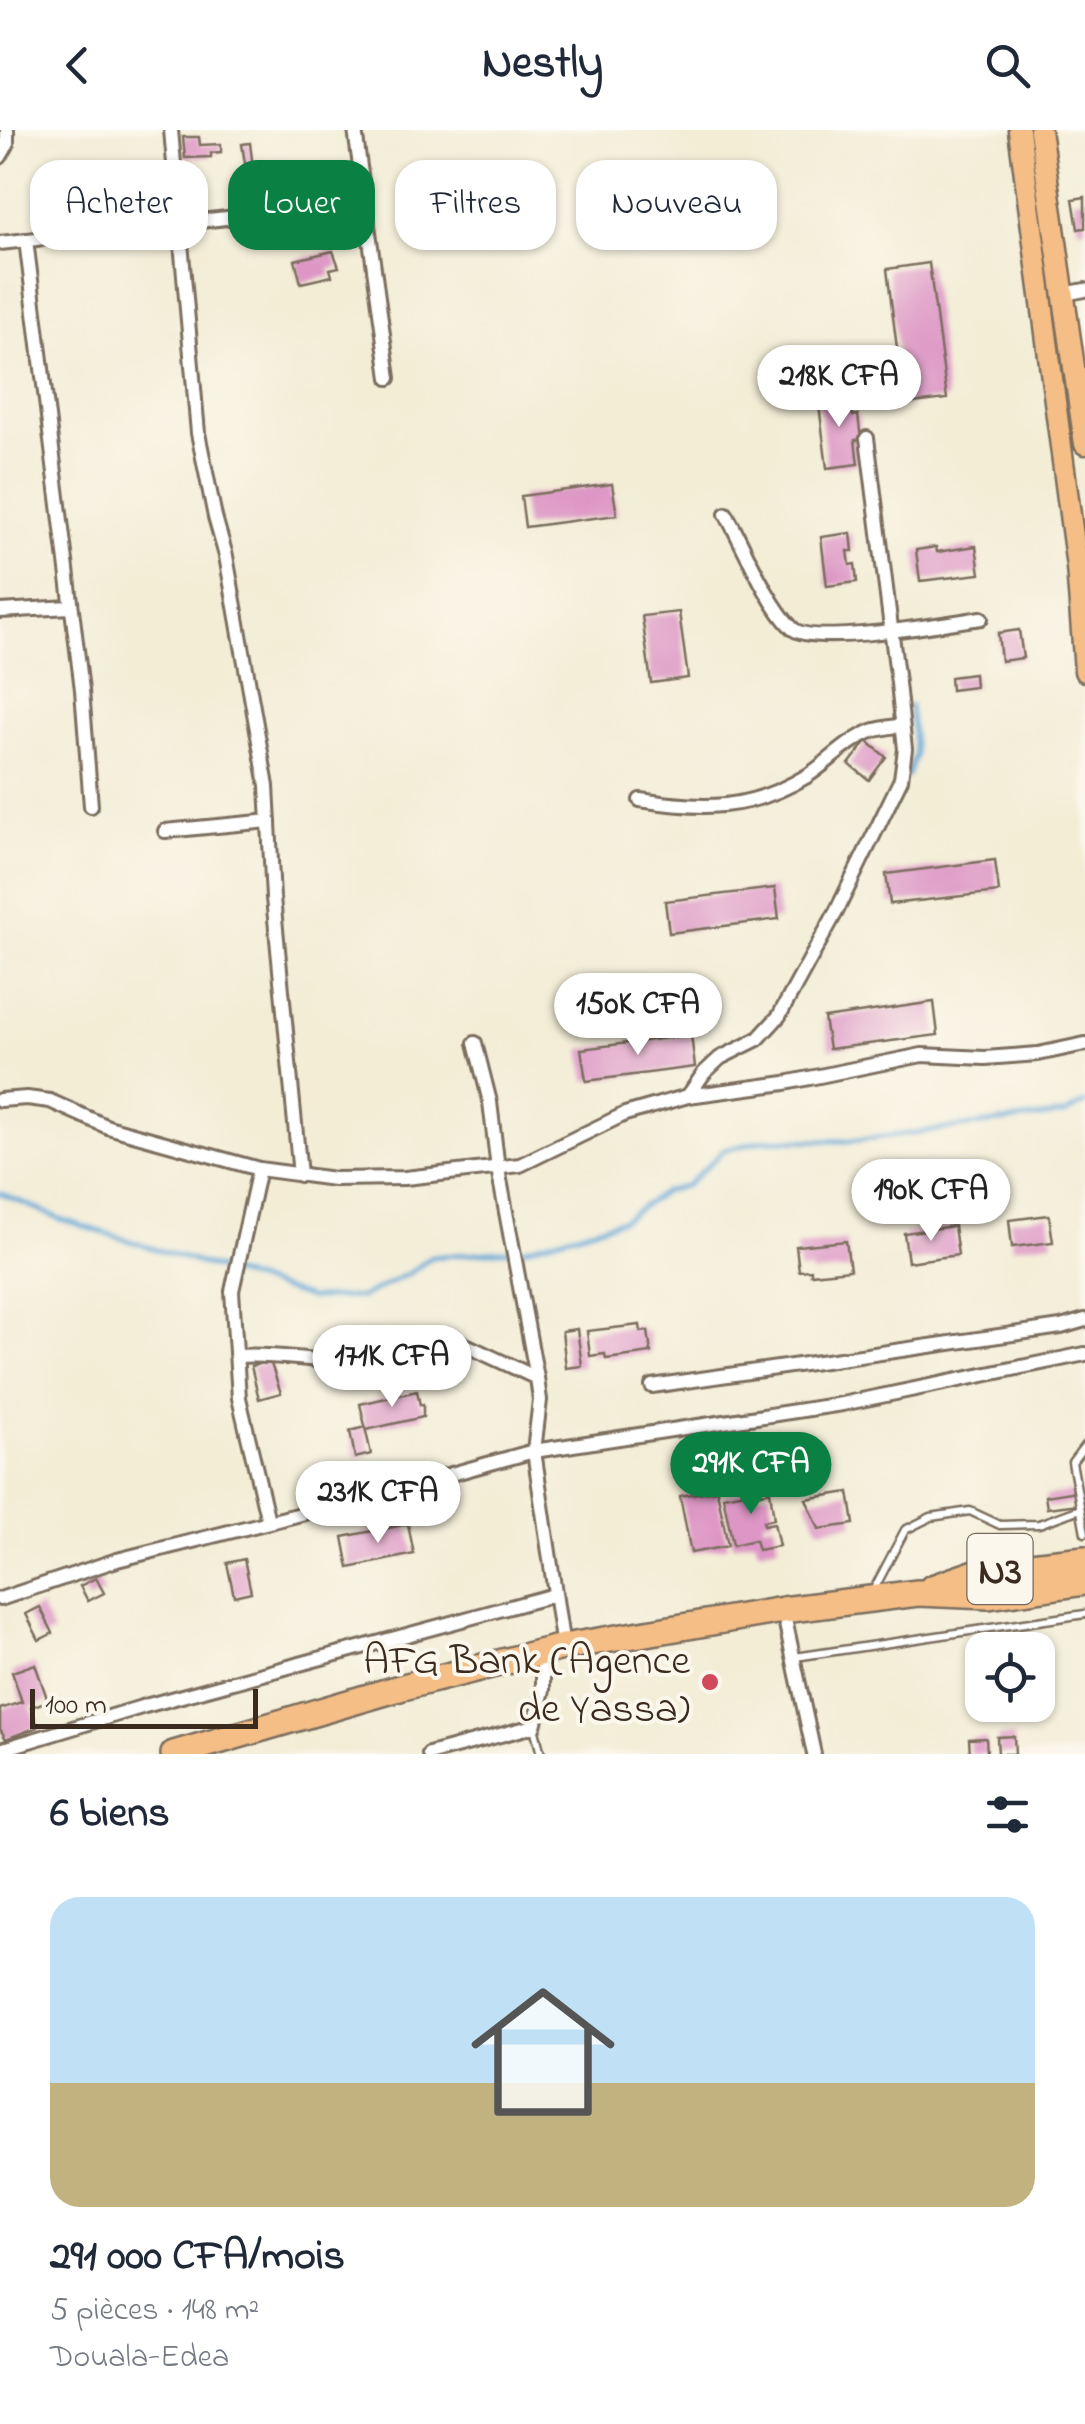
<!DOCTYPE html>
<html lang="fr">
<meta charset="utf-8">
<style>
:root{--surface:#fff;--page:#f6f6f7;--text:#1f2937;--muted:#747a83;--accent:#0b8043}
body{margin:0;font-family:"Indie Flower",sans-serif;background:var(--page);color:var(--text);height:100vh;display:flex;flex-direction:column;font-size:38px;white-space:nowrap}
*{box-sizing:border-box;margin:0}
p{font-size:32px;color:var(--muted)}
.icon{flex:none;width:55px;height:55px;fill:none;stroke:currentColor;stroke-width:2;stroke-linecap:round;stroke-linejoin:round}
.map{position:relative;height:1624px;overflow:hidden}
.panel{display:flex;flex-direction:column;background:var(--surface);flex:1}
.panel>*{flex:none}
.hud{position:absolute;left:30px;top:30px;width:1025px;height:90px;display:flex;gap:20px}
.buttons{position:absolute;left:965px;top:1502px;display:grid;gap:20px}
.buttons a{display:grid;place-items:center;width:90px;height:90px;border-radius:20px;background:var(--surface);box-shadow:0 2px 8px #0004;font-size:50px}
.scale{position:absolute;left:30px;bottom:25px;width:228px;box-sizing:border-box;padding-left:10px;border:5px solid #3b2a1e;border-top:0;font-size:28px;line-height:35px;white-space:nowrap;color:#3b2a1e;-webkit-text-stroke:8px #fbf7ec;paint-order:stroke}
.price{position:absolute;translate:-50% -85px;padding:0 22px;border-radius:35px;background:#fff;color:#222;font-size:32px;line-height:65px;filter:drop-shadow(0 2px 5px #0008)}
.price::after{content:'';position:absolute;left:50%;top:60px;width:30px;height:22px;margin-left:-15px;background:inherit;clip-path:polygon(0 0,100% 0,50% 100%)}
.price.selected{background:var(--accent);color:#fff}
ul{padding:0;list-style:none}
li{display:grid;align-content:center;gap:20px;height:530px;padding:0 50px}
li span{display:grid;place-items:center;height:310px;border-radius:30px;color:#555}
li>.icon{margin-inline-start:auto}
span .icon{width:180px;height:180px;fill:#fffc;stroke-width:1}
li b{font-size:42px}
h2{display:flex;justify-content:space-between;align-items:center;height:120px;padding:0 50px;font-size:42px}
.tag{padding:0 35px;border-radius:30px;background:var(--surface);box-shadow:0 2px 8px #0004;font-size:35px;line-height:90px}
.tag.selected{background:var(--accent);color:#fff}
header{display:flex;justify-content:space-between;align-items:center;height:130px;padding:0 50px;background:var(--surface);font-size:45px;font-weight:700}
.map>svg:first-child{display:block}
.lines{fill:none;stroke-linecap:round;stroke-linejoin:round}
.stream{stroke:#5ea5d5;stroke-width:5}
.building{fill:#dd96c5}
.lane-casing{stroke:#7b6e5e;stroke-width:11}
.street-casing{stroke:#7b6e5e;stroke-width:18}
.primary-casing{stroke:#7b6e5e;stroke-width:25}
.highway-casing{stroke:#7b6e5e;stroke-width:30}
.lane{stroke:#fff;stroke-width:6}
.street{stroke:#fff;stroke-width:12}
.primary{stroke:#f5be86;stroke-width:20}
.highway{stroke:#f5be86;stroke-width:25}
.poi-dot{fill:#d1495b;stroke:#fbf7ec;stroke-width:4}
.labels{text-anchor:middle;stroke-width:8;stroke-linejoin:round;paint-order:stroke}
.shield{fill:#fbf7ec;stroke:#75685c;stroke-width:2.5}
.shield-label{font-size:40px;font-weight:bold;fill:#3b2a1e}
.poi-label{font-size:42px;fill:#3b2a1e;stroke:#fbf7ec;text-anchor:end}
</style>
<header><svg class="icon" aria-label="back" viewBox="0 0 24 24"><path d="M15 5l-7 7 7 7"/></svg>Nestly<svg class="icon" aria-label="search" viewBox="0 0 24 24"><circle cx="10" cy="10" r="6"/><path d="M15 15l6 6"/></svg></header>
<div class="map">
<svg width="1085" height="1624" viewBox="0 0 1085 1624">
<rect width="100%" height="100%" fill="#fbf7ec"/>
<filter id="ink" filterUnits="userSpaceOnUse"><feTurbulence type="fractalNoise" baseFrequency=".01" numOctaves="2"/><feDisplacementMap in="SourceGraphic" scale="20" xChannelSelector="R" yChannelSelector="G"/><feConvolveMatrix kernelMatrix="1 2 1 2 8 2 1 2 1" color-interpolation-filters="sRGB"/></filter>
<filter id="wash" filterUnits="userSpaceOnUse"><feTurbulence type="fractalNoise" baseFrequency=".0048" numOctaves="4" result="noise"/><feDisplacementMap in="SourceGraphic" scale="40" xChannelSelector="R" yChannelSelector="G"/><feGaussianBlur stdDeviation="2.25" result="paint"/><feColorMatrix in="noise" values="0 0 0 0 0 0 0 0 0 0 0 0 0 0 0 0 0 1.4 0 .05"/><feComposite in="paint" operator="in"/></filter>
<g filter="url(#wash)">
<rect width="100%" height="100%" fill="#f3edd6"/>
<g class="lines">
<g class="stream">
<polyline points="907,646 915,625 910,576"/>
<polyline points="0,1063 60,1089 310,1168 362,1167 411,1142 431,1127 522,1119 622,1090 664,1062 687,1055 724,1020 766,1010 850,1011 1065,984 1085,973"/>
</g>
</g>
<g id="blocks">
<g class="building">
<polygon points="183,7 199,7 200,15 221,14 221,22 211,23 211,27 185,28"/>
<polygon points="250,13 254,46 247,47 242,14"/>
<polygon points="1085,67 1085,98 1078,99 1073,69"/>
<polygon points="333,121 339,137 330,139 332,146 301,153 295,130"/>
<polygon points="929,133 947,269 904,274 887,139"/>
<polygon points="850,263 853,286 858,285 861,309 855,310 858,334 827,338 818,267"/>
<polygon points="612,354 617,385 525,397 521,366"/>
<polygon points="851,403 853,421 848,421 850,435 855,434 857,452 827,456 821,407"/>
<polygon points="976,416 980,444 920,451 916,420 936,417 937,422"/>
<polygon points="679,482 688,548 651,553 642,486"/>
<polygon points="1019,500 1023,528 1001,531 998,503"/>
<polygon points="974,544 975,557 951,560 950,547"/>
<polygon points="867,611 886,627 869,650 849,634"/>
<polygon points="995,730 999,762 890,774 886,744"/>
<polygon points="775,758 779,789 669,803 665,771"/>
<polygon points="934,872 938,905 829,919 824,888"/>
<polygon points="691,905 695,937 586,951 581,919"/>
<polygon points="1049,1085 1053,1112 1012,1117 1009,1090"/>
<polygon points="954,1096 958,1125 908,1132 904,1103"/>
<polygon points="846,1111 850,1140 811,1144 811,1140 799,1141 796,1116"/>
<polygon points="640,1195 641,1202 648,1201 651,1223 606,1229 605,1224 590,1226 587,1201"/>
<polygon points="577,1199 582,1236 566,1238 562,1201"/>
<polygon points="270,1231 281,1263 259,1269 251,1236"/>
<polygon points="417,1261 420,1275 423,1274 423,1287 366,1300 360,1274"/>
<polygon points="365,1297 371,1324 355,1328 350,1301"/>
<polygon points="754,1350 757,1364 770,1361 774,1389 763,1391 764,1395 774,1393 779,1416 758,1420 755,1410 733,1415 723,1366 746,1362 743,1352"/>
<polygon points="717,1360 728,1416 691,1423 680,1366"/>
<polygon points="1077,1361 1079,1374 1047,1378 1045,1366"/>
<polygon points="849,1362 854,1394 819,1399 806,1369"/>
<polygon points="408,1394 414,1424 349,1438 343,1407"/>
<polygon points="244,1429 251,1462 234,1466 227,1433"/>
<polygon points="96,1448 104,1463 88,1471 80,1456"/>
<polygon points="40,1477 53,1503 39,1510 26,1484"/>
<polygon points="35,1534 48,1571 31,1577 38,1597 6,1609 0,1599 0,1579 22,1572 12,1542"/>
<polygon points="1014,1606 1015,1624 998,1624 997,1607"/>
<polygon points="986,1608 987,1624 970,1624 969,1609"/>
</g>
</g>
</g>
<g filter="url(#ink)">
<use href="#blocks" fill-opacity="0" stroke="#7b6e5e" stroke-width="2.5"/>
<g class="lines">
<g class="lane-casing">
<g id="lane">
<polyline points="1085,1315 1072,1332 1085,1403"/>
<polyline points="872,1463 905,1400 931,1387 970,1381 1000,1395 1039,1394 1080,1379"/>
<polyline points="795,1527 1085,1484"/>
<polyline points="534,1597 541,1624"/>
</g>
</g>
<g class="street-casing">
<g id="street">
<polyline points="171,0 198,303 215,387 226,426 267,656 273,768 300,1045"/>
<polyline points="355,0 389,248"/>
<polyline points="0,27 7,15 7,0"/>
<polyline points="26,110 82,560 91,676"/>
<polyline points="0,113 363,73"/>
<polyline points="1064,164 1085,160"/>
<path d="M726,384C744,416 767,473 792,498C811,517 949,493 981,488"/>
<polyline points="0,481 70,477"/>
<path d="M640,670C704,680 749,681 807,646C829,632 847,611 872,601C881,598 893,597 902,595"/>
<polyline points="165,701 269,691"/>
<polyline points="475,913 490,972 498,1039 537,1248 540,1270 534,1321 563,1517"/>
<polyline points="688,966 704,943 720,928 758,909 779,886 836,782 901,649 905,619 898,553 867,308"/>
<polyline points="0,970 27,968 50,971 108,997 259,1039 334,1049 405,1048 520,1035 625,984 688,966 785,953 922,925 985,928 1038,924 1085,914"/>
<polyline points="259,1039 232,1161 239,1268 268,1391"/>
<path d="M238,1226C273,1223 306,1231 341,1231C380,1230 419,1207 457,1211L537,1248"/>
<polyline points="652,1256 1061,1197 1085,1190"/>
<polyline points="0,1469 117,1430 369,1367 534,1321 842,1274 1085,1224"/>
<polyline points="783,1480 814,1624"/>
<polyline points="0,1620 145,1576 554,1465"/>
<polyline points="429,1624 534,1596 543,1560 543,1521"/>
</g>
</g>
<g class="primary-casing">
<g id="primary">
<polyline points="1019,0 1077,437 1085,541"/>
<polyline points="1040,0 1085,314"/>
</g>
</g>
<g class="highway-casing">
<g id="highway">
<polyline points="932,1458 984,1440 1085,1429"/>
<polyline points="174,1624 403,1557 563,1517 783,1480 918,1463 989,1466 1085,1452"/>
</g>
</g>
<use href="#lane" class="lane"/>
<use href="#street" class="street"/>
<use href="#primary" class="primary"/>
<use href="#highway" class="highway"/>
</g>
</g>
<circle class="poi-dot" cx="710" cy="1552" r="10"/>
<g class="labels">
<rect class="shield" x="967.5" y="1404" width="65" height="70" rx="8"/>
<g class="shield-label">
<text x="1000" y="1453">N3</text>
</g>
<g class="poi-label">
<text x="690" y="1543">AFG Bank (Agence<tspan x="690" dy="48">de Yassa)</tspan></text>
</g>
</g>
</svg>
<div class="buttons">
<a><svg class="icon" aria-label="locate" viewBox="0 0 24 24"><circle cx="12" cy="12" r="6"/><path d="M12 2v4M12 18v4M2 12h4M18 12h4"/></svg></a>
</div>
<div class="scale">100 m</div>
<b class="price" style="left:839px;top:300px">218K CFA</b>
<b class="price" style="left:638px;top:928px">150K CFA</b>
<b class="price" style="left:931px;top:1114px">190K CFA</b>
<b class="price" style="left:392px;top:1280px">171K CFA</b>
<b class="price selected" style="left:751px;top:1387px">291K CFA</b>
<b class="price" style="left:378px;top:1416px">231K CFA</b>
<div class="hud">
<a class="tag">Acheter</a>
<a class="tag selected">Louer</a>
<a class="tag">Filtres</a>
<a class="tag">Nouveau</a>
</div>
</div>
<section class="panel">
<h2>6 biens<svg class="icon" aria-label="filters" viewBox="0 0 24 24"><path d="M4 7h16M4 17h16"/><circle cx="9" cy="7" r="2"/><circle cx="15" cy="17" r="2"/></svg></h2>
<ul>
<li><span style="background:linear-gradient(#bfe0f5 60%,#c2b280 0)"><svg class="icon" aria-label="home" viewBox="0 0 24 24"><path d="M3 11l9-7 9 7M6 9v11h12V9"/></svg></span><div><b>291 000 CFA/mois</b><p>5 pièces · 148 m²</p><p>Douala-Edea</p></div></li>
</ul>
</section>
